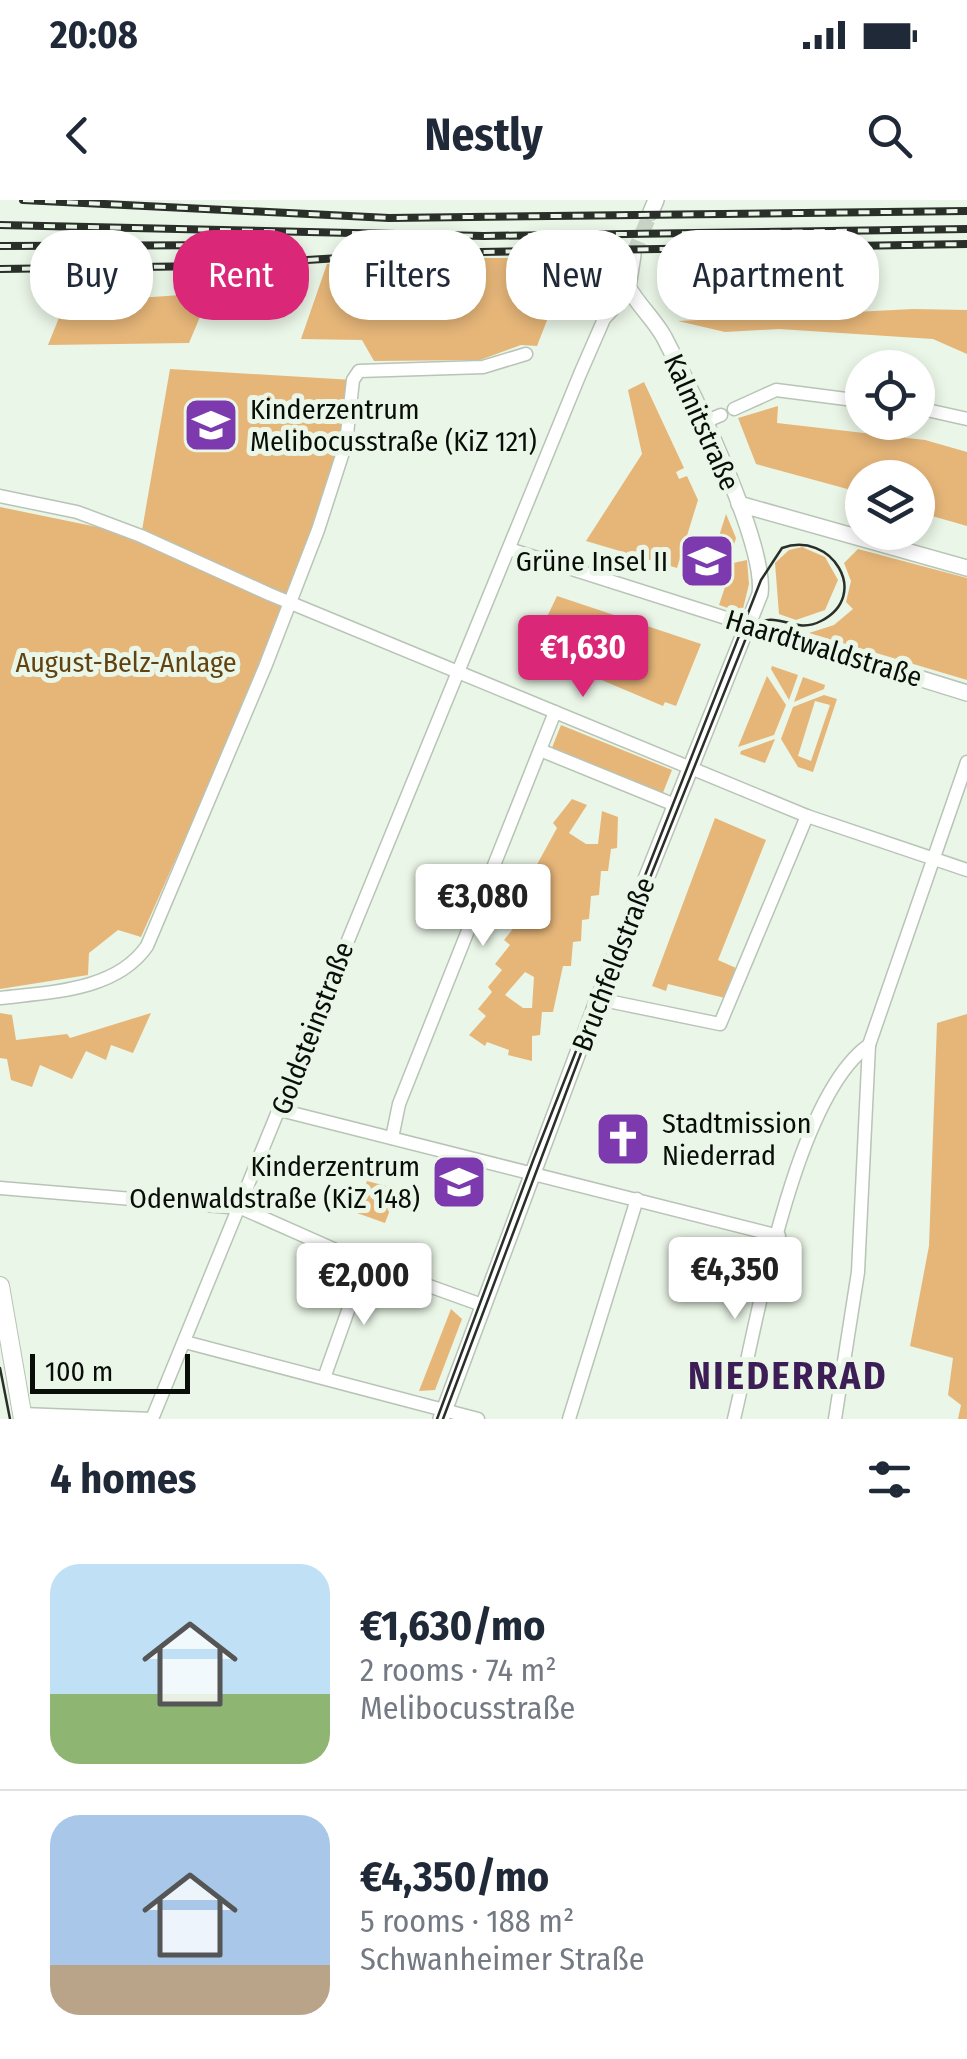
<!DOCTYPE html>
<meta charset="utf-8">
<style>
:root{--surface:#fff;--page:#f6f6f7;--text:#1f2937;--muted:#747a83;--line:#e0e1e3;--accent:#db2777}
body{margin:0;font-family:"Fira Sans Condensed",sans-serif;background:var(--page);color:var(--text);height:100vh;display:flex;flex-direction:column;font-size:38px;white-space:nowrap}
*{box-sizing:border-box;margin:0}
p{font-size:32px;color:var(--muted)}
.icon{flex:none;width:55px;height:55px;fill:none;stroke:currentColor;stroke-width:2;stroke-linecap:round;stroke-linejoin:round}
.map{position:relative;height:1219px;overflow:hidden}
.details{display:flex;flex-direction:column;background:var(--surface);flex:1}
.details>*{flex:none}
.guide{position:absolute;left:30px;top:30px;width:908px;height:90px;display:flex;gap:20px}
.controls{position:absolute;left:845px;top:150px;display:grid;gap:20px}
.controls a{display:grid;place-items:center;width:90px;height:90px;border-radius:50%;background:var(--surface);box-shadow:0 5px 15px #0003;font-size:50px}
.scale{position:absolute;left:30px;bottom:25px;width:160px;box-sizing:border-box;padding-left:10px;border:5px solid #0a0e09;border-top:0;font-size:28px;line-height:35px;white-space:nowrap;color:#0a0e09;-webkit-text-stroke:8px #eaf6e7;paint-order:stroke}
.price{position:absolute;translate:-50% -85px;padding:0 22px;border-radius:10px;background:#fff;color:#222;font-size:32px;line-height:65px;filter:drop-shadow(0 2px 5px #0008)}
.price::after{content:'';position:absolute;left:50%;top:60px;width:30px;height:22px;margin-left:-15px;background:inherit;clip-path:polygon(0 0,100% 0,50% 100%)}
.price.selected{background:var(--accent);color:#fff}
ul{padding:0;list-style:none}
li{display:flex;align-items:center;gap:30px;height:250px;padding:0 50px}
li+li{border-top:2px solid var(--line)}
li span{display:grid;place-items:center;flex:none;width:280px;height:200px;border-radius:30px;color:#555}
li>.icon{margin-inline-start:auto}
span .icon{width:120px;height:120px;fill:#fffc;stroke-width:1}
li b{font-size:42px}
h2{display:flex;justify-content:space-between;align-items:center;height:120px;padding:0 50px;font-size:42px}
.tag{padding:0 35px;border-radius:40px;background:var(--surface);box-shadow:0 5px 15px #0003;font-size:35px;line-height:90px}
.tag.selected{background:var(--accent);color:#fff}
.status{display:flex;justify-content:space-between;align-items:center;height:70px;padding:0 50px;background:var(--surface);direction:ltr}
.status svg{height:28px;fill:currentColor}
header{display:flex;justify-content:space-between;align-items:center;height:130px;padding:0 50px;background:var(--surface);font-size:45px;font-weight:700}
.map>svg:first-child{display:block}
.green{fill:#e6b679;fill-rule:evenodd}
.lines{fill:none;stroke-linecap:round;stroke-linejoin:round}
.tertiary-tunnel{stroke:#c8d3c6;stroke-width:15;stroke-dasharray:15 8;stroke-linecap:butt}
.minor-casing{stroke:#b8c4b6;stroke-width:15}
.tertiary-casing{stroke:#b8c4b6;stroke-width:18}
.secondary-casing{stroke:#b8c4b6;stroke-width:20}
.minor{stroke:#fff;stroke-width:12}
.tertiary{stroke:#fff;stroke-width:15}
.secondary{stroke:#fff;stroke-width:18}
.tram{stroke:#2a2f29;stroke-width:2.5}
.rail-casing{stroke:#2a2f29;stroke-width:8}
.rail{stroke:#eaf6e7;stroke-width:4;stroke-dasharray:11;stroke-linecap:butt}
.labels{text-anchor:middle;stroke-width:10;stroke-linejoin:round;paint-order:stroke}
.poi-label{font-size:28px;fill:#0a0e09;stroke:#eaf6e7;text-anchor:start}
.street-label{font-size:28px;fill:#0a0e09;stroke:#eaf6e7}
.park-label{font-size:28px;fill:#634211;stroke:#eaf6e7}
.district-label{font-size:38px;font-weight:bold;letter-spacing:2.5px;fill:#3c1d55;stroke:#eaf6e7}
</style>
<div class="status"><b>20:08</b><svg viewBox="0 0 49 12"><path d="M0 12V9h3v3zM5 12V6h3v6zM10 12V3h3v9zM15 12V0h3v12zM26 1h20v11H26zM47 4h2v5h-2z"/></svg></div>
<header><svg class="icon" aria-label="back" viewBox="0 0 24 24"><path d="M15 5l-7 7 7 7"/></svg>Nestly<svg class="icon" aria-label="search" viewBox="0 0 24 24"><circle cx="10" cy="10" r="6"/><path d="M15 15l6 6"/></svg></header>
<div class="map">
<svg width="967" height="1219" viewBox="0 0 967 1219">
<rect width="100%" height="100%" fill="#eaf6e7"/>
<g class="green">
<polygon points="422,58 561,58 558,92 537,146 521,145 480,160 374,161 362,140 301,139 327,64"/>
<polygon points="210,93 189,143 48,145 65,103"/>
<polygon points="913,109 967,110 967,154 933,139 779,129 725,132 678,121"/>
<polygon points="170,169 353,180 334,286 290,402 141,737 118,730 89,753 88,775 0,789 0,307 141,336"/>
<polygon points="644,182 684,268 676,272 679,279 687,276 698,300 677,368 586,341 642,254 628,190"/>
<polygon points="778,206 777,223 925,240 967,252 967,326 918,312 918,278 862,278 862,293 756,264 738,218"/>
<polygon points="726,314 736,338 730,357 714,352"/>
<polygon points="802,347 825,357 838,380 825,410 796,420 779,414 775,363 789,350"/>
<polygon points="858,349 967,378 967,480 809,433 834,425 853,409 846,402 851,381 844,363"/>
<polygon points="747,360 749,384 742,413 719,405 733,363"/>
<polygon points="557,396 701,444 676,506 665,502 663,506 552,459 545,472 525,463"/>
<polygon points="772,466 798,475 789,500 771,469"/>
<polygon points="767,476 786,505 774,535 738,547"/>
<polygon points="803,477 825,485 824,489 794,502"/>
<path d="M824,495L837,499L813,572L798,567L781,539L793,507ZM815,501L830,505L811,561L798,556Z"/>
<polygon points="561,525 672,570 662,595 551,550"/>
<polygon points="775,539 765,563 740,554 741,551"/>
<path d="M572,599L587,605L569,633L586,644H598L602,611L618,617L617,648L611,649L608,671H601L599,695L591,696L589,719L582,720L581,741L573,742L571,766H563L553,812H542L540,835L532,836V861L508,855L509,850L487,842L485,846L469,835L486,816L478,809L492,792L488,787L502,770L495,764L510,745L504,740L519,721L515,716L539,675L534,670L557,628L553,623ZM525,772L534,777L532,808H523L505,795Z"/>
<polygon points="715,618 766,640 718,760 736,768 725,798 668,784 666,791 652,786"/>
<polygon points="0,813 12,815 16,840 67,834 70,838 151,813 133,853 111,845 106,860 86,851 72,879 40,865 32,887 11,880 7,859 0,858"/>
<polygon points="967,814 967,1219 958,1219 961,1205 948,1195 953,1158 910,1146 929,1046 937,823"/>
<polygon points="367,981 398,989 385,1023 357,1013"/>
<polygon points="451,1109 462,1119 435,1190 419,1191"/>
</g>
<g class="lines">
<polyline class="tertiary-tunnel" points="633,55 651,12"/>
<g class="minor-casing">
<g id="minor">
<polyline points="918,208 967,219"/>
<polyline points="734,209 776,190 862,201"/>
<polyline points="702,223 721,215"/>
<polyline points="0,296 77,312 141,336 269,394 807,616 967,670"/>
<polyline points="509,349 748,425"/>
<polyline points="540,550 675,605"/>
<path d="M0,798C50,792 116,791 147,746L265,467L318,330L346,243L353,180L359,171L483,167L526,154"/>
<polyline points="598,799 720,824 807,616"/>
<polyline points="280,910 779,1036"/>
<polyline points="392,938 399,904 555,512"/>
<polyline points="0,988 241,1008 365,1063 482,1105"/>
<polyline points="185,1142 478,1219"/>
<polyline points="324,1178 365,1063"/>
<polyline points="22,1214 152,1219"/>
<polyline points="152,1219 580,174 604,119 630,91"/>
<polyline points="569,1219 637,999"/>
<path d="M734,1219C756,1128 793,898 869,845L967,562"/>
<polyline points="835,1219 858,1072 869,845"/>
</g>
</g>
<g class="tertiary-casing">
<g id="tertiary">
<polyline points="651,12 656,0"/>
<polyline points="739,304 967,368"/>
<polyline points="748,425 967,493"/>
<path d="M441,1219L598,799L760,394C767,344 690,187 664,137C654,119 638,105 628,87L633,55"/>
</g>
</g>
<g class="secondary-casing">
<polyline id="secondary" points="0,1086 23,1219"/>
</g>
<use href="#minor" class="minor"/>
<use href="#tertiary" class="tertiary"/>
<use href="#secondary" class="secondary"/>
<g class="tram">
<polyline points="0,1168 10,1219"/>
<path d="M437,1219L534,958L761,380L782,348C831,330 872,395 821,421C789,438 771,398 746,438L601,800L443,1219"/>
</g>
<g class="rail-casing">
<g id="rail">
<polyline points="23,0 389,18 967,11"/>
<polyline points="0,25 484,36 967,29"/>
<polyline points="0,46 260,45"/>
<polyline points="0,69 209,66 421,53 967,44"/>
</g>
</g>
<use href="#rail" class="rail"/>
</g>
<defs>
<g id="school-square" transform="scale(2.875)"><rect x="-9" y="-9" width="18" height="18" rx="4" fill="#7c3aae" stroke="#eaf6e7"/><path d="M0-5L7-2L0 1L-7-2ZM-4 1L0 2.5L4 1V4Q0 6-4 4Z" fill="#fff"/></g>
<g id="church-square" transform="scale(2.875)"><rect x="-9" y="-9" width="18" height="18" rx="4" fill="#7c3aae" stroke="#eaf6e7"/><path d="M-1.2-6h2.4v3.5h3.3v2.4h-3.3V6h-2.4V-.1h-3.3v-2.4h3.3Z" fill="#fff"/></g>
</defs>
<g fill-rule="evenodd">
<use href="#school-square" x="211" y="225"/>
<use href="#school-square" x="707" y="361"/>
<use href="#church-square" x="623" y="939"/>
<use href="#school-square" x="459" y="982"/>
</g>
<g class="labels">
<g class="poi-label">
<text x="250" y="219">Kinderzentrum<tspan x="250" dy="32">Melibocusstraße (KiZ 121)</tspan></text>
<text x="668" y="371" text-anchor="end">Grüne Insel II</text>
<text x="662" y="933">Stadtmission<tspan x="662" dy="32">Niederrad</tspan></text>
<text x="420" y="976" text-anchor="end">Kinderzentrum<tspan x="420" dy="32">Odenwaldstraße (KiZ 148)</tspan></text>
</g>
<g class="street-label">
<text transform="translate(702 222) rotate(66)" y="10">Kalmitstraße</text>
<text transform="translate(824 448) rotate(17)" y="10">Haardtwaldstraße</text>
<text transform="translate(613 764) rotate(-69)" y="10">Bruchfeldstraße</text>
<text transform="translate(312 828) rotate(-69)" y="10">Goldsteinstraße</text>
</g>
<g class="park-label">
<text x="126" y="472">August-Belz-Anlage</text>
</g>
<g class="district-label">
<text x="788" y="1189">NIEDERRAD</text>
</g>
</g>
</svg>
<div class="controls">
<a><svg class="icon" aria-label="locate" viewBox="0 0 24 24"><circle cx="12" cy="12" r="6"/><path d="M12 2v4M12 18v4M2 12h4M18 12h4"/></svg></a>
<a><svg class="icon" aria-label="layers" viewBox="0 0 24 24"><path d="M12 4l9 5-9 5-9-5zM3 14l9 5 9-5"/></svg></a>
</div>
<div class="scale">100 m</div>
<b class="price selected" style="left:583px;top:500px">€1,630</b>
<b class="price" style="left:483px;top:749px">€3,080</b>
<b class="price" style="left:735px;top:1122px">€4,350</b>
<b class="price" style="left:364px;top:1128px">€2,000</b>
<div class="guide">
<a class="tag">Buy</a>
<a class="tag selected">Rent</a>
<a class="tag">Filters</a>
<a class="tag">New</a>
<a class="tag">Apartment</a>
</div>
</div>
<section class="details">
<h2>4 homes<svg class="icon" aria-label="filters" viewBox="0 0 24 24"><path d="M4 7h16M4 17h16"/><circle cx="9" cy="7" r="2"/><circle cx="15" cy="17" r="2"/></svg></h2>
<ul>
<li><span style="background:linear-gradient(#bfe0f5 65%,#8fb573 0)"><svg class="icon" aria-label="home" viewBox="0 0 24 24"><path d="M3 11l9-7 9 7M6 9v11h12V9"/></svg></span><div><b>€1,630/mo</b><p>2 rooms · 74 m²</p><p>Melibocusstraße</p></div></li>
<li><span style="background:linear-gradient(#a9c7e8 75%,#b9a48a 0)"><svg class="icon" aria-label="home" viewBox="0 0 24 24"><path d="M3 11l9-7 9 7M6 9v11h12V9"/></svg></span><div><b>€4,350/mo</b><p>5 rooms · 188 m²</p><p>Schwanheimer Straße</p></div></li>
</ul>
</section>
